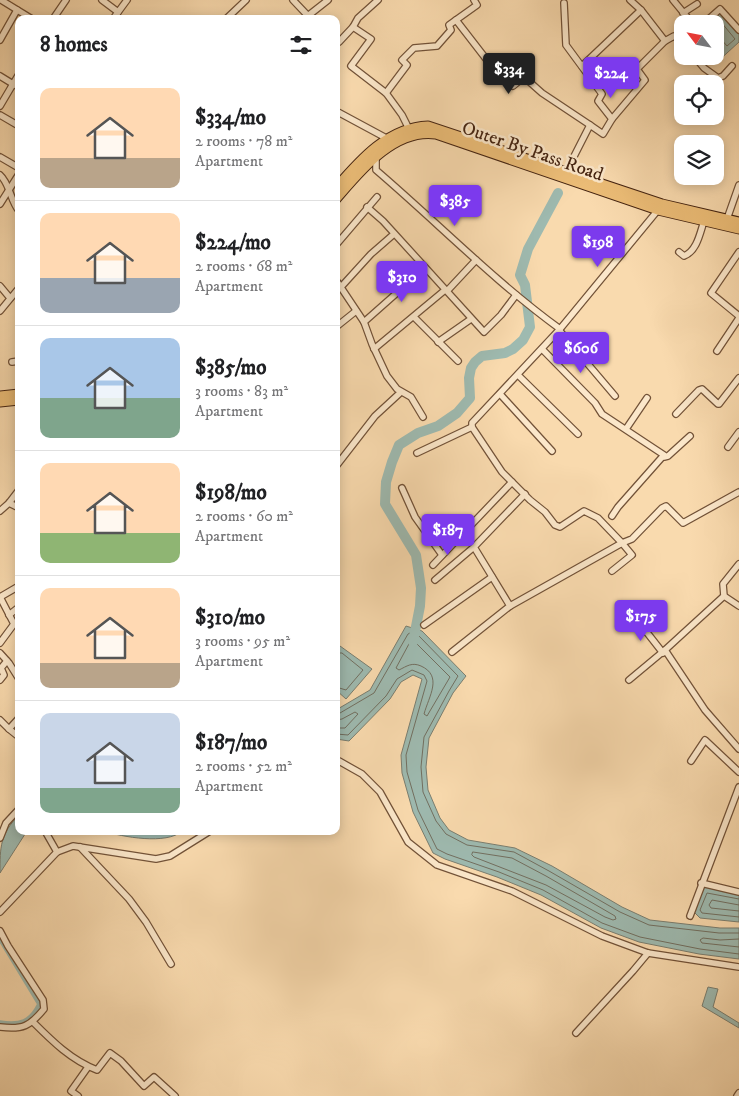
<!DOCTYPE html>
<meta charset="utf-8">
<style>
:root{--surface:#fff;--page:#f6f6f6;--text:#202124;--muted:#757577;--line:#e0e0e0;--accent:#7c3aed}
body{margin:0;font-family:"IM FELL DW Pica",serif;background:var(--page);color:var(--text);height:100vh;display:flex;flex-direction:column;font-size:19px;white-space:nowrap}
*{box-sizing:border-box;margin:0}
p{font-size:16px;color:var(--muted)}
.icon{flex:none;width:28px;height:28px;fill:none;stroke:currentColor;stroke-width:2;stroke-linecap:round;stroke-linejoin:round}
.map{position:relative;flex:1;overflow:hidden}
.sheet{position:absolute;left:15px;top:15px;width:325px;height:820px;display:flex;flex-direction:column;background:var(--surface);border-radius:10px;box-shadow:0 2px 12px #0003}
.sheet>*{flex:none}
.needle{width:32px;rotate:302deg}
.tools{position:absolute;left:674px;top:15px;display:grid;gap:10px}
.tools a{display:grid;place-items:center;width:50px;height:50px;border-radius:10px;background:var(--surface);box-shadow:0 2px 12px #0003;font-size:25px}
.price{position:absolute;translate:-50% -42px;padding:0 11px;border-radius:5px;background:var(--accent);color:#fff;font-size:16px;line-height:32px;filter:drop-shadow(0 1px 2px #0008)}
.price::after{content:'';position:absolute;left:50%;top:30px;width:15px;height:11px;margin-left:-8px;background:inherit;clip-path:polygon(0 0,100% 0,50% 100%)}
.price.active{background:#222;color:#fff}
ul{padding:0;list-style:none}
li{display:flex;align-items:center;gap:15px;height:125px;padding:0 25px}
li+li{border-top:1px solid var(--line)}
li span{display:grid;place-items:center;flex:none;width:140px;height:100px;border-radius:10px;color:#555}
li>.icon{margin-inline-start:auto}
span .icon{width:60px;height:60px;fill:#fffc;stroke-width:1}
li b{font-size:21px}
h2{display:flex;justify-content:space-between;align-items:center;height:60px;padding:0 25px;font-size:21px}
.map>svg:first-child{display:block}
.water{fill:#9ebab0;stroke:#7a7e70}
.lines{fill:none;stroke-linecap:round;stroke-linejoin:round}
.shore{stroke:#726f60;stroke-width:1}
.canal{stroke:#9ebab0;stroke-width:5.5}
.river{stroke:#9ebab0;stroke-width:10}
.street-casing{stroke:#725238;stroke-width:8}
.primary-casing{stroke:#452411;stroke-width:11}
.street{stroke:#fbe7ca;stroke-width:5.5}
.primary{stroke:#ecbd77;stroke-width:9}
.labels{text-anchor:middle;stroke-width:5;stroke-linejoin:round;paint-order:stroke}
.street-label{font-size:19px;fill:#452411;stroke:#fbe7ca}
</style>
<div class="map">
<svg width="739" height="1096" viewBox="0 0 739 1096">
<rect width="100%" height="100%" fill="#f9daae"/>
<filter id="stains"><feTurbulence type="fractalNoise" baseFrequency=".004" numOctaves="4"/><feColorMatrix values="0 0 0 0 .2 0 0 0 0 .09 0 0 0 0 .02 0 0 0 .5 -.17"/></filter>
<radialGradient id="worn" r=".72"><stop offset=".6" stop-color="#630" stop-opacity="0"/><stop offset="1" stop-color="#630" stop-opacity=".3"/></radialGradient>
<g class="water">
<polygon points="720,13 739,34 739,42 715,64 708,56 715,56 715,50 720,45 715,39 715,24 708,24"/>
<polygon points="406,626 422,631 466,676 453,693 429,738 426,767 428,790 440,818 449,830 468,840 515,848 552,866 622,907 650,920 720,928 739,928 739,959 699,954 639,942 601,928 541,895 497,877 445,859 433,853 413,812 402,773 401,755 422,679 413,675 401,682 390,699 349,741 336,739 336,710 370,690"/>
<polygon points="340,646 372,669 346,699 336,690 336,650"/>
<path d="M19,815V831H27L0,873C0,847 0,834 19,815Z"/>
<path d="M104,831H182C167,845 122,837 104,831Z"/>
<polygon points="703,886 739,894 739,922 700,918 694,912"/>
<polygon points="708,987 718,989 713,1007 739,1023 739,1028 702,1006"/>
</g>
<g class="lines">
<g class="shore">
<polyline points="715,24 721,22 735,39 727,46 720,38 715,36"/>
<path d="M413,640L450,677L427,716L424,714C429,696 443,676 421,666C412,662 407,666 399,670L396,668L410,642Z"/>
<polyline points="336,653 342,653 363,670 346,690 336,687"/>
<polyline points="336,714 340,713 374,693 408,634 410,633 419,636 458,676 449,691 424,737 421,767 423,792 436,821 446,834 467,845 514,852 549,871 620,912 649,925 719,933 739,933"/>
<polyline points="336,720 342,719 355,712 358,714 345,728 336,728"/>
<polyline points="336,734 348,735 386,696 397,679 412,670 424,675 427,681 406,755 407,772 418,810 437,849 447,854 499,872 543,890 602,923 640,937 700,949 739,954"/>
<polygon points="473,852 512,858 546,876 615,916 616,919 613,920 605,917 546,885 474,857 472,855"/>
<polyline points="739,899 707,893 700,910 702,913 739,917"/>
<polyline points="739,905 712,900 709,905 711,908 739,911"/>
<polyline points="739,939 720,940 703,938 700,940 702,943 739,947"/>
</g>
<path class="canal" d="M0,938L40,1004C31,1023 20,1026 0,1023"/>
<polyline class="river" points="413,642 420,606 421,588 416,555 385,504 386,482 392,462 399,445 418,433 438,426 457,413 470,398 469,378 471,368 475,362 482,356 505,353 513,349 523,340 530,327 525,285 520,275 528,249 558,193"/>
<g class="street-casing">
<g id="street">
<polyline points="1,0 32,19"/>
<polyline points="102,0 118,12"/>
<polyline points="293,0 311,19"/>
<polyline points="630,0 641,10 665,41"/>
<polyline points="673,0 692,23"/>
<polyline points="564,3 566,45 602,94 598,101 612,119 603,134 590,125 566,172"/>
<polyline points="683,13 697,4"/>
<polyline points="309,15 328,0"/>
<polyline points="53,19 66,0"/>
<polyline points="113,19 127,0"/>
<polyline points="226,19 246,0"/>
<polyline points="456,20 490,64 513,86 524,77 542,93 590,125"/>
<polyline points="703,24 720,9 739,30"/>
<polyline points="353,27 358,18 378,0"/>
<polyline points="0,40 17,10"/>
<polyline points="336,40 339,42 353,27 371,39 351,66 386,93 402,115 409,129"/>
<polyline points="694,56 704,68 718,78 723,76 732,66"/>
<polyline points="582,66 641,10"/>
<polyline points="0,76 13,84 19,74"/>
<polyline points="386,93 407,65 402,60 414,48 437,46 451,30 449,25 477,5 474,0"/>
<polyline points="0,106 13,84 19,87"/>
<polyline points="336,111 388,139"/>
<polyline points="0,115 19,126"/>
<polyline points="612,119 645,80 637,69 665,41 674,36 682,42"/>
<polyline points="0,157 19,168"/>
<path d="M376,157V170C438,223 494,281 560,329L658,210"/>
<path d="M0,175C10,184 10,200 19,211"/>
<polyline points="0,204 19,174"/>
<polyline points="367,207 383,221 484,332 501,315 516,295"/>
<polyline points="727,219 739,185"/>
<polyline points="336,245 377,197"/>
<path d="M679,252L684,256C697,251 700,233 704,221"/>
<polyline points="739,252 711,293 739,316"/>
<polyline points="336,280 364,322 372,344 387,376 397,389 411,397 423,417"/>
<polyline points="0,286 10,298"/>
<polyline points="341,287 371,254 394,234"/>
<polyline points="0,311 19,288"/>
<polyline points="414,317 458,361"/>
<polyline points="364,322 425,268"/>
<polyline points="336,327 356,311"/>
<polyline points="560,329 472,423 472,427 502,472 530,500 545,512 555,525 560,527 584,511 598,518 622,543 632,539 662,508 666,506 683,523 739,492"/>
<polyline points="559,330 615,396"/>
<polyline points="438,342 471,319"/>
<polyline points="374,349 445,290 448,290 476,260"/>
<polyline points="542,349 595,403 602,414 664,455 618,507 612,516"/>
<polyline points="717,351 739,318"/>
<polyline points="12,362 19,361"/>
<polyline points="518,375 578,434"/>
<polyline points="500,394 552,451"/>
<polyline points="676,414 699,390 702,389 718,404 719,404 739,378"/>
<polyline points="626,429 647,398"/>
<polyline points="728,447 739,432"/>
<polyline points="417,453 472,427"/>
<polyline points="664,457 668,456 690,436"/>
<polyline points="337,465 375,416 401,392"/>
<polyline points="402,488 415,517 442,555"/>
<polyline points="9,503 19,508"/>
<polyline points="0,511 9,503 19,490"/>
<polyline points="739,564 723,584 724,596 739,606"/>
<polyline points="433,565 512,482"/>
<polyline points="435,580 474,547"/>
<polyline points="0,597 14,624 0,643"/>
<polyline points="0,597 19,586"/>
<polyline points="510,606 622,543 632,555 612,571"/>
<polyline points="9,615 19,607"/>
<polyline points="633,619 645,630 663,653"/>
<polyline points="424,625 492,577"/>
<polyline points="665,650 705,710 739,749"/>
<polyline points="452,652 510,606 474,547 525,494"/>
<polyline points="0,653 9,663 19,679"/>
<polyline points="0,680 4,675 1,668 7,661"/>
<polyline points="629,680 665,650 724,596"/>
<polyline points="19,718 9,729 19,737"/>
<polyline points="0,720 9,729"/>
<polyline points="691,761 705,740 739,772"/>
<polyline points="336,762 339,761 362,774 380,792 408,842 437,865 512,891 602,936 648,953 739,967"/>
<polyline points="45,831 57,852"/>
<polyline points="0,838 6,823 19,809"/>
<polyline points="80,847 129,899 146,922 171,964"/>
<polyline points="701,883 739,892"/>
<polyline points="0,912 57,852 73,846 156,859 170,856 210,831"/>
<polyline points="690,916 739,787"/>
<path d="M0,931L8,946L43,1000L44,1009C30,1026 23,1030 0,1027"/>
<path d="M33,1022C52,1041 71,1060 97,1070L110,1053L121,1061L144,1086L154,1077L175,1096"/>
<polyline points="576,1033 633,971 648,953"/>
<polyline points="78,1096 71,1091 88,1067"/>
<polyline points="737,1096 739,1093"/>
</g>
</g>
<g class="primary-casing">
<g id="primary">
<path d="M336,188C360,160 389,127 428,126L662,204L739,222"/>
<path d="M336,199C360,171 394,128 436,134L658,210L739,229"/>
<polyline points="0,396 19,394"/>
<polyline points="0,402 19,400"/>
</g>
</g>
<use href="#street" class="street"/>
<use href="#primary" class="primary"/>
</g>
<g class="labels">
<g class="street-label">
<text transform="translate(533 150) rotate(19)" y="7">Outer By Pass Road</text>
</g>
</g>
<rect width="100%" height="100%" filter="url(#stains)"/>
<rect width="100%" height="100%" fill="url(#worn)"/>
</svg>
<div class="tools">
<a><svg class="needle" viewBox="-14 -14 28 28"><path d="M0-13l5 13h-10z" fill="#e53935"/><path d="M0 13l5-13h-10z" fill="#757577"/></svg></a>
<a><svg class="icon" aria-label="locate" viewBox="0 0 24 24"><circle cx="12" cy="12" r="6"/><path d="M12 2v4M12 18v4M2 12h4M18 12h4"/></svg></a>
<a><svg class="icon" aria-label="layers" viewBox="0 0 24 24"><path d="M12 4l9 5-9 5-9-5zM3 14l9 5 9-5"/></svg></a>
</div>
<b class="price active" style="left:509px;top:95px">$334</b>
<b class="price" style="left:611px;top:99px">$224</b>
<b class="price" style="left:455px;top:227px">$385</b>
<b class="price" style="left:598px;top:268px">$198</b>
<b class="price" style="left:402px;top:303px">$310</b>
<b class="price" style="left:581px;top:374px">$606</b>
<b class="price" style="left:448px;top:556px">$187</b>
<b class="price" style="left:641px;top:642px">$175</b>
<section class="sheet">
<h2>8 homes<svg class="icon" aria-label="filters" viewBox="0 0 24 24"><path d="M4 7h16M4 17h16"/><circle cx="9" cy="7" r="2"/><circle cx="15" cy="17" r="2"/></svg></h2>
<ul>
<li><span style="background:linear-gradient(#ffd9b3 70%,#b9a48a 0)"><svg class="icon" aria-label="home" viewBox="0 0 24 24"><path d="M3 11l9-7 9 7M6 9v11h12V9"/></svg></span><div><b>$334/mo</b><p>2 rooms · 78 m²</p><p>Apartment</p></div></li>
<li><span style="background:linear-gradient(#ffd9b3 65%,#9aa5b1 0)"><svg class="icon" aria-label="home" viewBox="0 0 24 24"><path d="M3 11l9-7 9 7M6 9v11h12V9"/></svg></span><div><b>$224/mo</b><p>2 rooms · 68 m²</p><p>Apartment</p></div></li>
<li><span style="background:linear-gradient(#a9c7e8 60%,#7fa58c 0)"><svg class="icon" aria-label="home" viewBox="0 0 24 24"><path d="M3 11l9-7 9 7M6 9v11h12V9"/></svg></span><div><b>$385/mo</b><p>3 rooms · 83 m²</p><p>Apartment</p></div></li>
<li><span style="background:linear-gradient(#ffd9b3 70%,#8fb573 0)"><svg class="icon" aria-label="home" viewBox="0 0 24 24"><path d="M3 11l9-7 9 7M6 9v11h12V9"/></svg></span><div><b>$198/mo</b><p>2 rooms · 60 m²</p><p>Apartment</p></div></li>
<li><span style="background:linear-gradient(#ffd9b3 75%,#b9a48a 0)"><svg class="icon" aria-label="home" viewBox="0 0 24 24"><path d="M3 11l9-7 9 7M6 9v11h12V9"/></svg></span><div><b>$310/mo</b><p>3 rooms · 95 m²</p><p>Apartment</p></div></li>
<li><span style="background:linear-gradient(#c9d6e8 75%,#7fa58c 0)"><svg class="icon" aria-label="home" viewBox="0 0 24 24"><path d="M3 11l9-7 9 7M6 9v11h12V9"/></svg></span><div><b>$187/mo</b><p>2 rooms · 52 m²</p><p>Apartment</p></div></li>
</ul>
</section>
</div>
